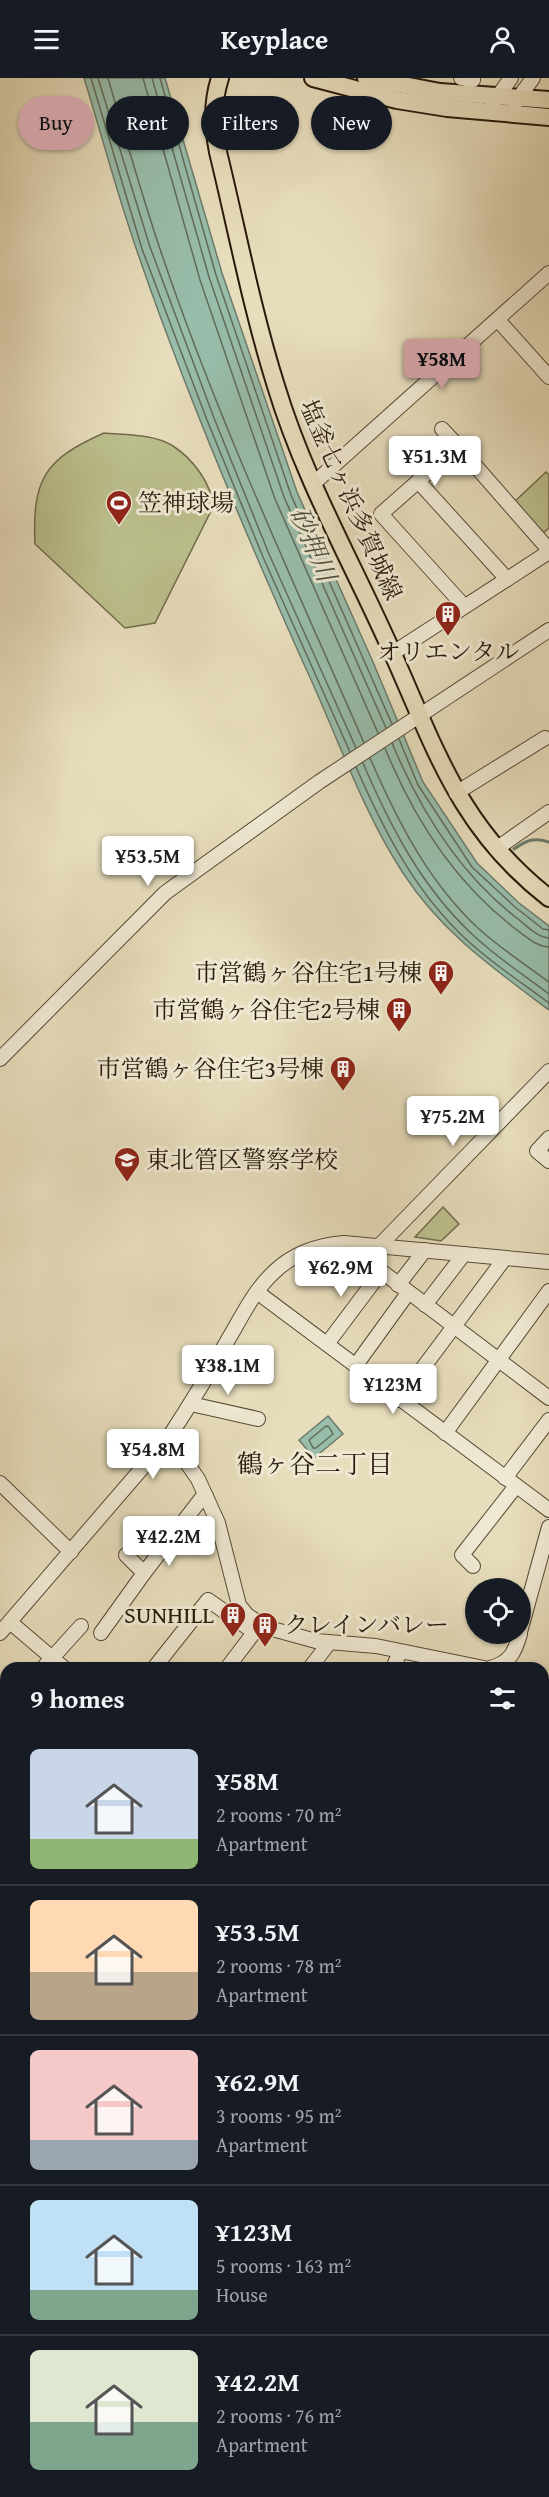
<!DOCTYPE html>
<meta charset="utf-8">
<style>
:root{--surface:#171b24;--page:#242831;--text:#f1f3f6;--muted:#9ea1a6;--line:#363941;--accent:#c59692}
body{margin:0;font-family:"Gentium Book Plus","Noto Serif JP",serif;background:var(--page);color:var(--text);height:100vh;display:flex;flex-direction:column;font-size:22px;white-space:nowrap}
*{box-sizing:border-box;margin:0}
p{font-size:20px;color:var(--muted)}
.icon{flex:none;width:33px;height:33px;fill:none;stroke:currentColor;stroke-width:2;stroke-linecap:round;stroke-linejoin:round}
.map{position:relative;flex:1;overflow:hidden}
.sheet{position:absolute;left:0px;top:1584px;width:549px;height:836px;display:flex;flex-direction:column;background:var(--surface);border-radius:18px 18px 0 0;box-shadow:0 2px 4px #0004}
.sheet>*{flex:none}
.hud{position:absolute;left:18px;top:18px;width:513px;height:54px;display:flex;gap:12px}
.buttons{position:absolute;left:465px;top:1500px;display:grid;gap:12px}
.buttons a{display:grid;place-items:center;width:66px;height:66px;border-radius:50%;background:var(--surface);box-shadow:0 2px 4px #0004;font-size:30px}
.price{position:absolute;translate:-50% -51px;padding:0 14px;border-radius:6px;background:#fff;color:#222;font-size:20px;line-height:39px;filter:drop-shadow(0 2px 3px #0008)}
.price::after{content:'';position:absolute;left:50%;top:36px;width:18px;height:14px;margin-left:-9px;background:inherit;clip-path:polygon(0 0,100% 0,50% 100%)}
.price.active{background:var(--accent);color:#111}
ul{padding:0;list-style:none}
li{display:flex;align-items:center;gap:18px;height:150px;padding:0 30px}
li+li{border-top:2px solid var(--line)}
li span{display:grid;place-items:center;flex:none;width:168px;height:120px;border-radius:9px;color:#555}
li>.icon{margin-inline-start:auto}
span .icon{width:72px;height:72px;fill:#fffc;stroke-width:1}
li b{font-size:26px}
h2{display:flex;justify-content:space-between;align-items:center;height:72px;padding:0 30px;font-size:26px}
.pill{padding:0 21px;border-radius:27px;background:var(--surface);box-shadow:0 2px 4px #0004;font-size:21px;line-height:54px}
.pill.active{background:var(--accent);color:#111}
header{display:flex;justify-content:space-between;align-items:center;height:78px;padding:0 30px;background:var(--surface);font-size:27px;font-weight:800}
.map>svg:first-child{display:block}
.green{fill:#bbbf8d;stroke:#716c4c;stroke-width:1.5}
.water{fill:#98bdab;stroke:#6b7b6b;stroke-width:1.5}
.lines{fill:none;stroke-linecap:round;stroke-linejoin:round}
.shore{stroke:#606b5a;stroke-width:1.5}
.stream{stroke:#6b7b6b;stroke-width:3}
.minor-casing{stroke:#574a36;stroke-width:16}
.major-casing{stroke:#27190a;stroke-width:20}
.highway-casing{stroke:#27190a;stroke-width:22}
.minor{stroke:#efe9d3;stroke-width:14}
.major{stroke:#e7ddbc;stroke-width:16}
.highway{stroke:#e7ddbc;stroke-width:20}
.rail{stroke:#27190a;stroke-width:3;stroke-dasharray:10 10;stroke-linecap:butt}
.labels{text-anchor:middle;stroke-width:6;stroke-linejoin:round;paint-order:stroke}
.street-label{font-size:24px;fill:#27190a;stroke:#efe9d3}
.poi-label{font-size:24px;fill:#27190a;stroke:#efe9d3;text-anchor:end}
.water-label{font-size:26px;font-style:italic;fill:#4f5242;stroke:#efe9d3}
.neighbourhood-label{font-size:26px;fill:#27190a;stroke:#efe9d3}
</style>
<header><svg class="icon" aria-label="menu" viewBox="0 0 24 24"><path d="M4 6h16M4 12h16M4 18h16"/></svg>Keyplace<svg class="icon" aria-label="person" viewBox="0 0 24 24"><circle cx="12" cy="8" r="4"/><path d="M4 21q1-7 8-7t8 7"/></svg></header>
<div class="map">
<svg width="549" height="2419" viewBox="0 0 549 2419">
<rect width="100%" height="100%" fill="#e7ddbc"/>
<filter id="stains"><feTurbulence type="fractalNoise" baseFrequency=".00333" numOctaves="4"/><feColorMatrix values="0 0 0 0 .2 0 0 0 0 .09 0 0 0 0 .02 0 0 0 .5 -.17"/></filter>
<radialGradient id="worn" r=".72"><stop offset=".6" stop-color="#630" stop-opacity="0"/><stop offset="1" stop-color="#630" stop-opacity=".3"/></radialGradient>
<g class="green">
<path d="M104,355C126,357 154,356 173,368C193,381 212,406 213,429L155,545L125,550L35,466C32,401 45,381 104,355Z"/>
<polygon points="546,394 549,397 549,450 542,456 513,425"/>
<polygon points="443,1129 459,1146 441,1163 415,1159"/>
</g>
<g class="water">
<path d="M84,0H165L222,195L297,414L373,584L423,704L477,785L519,825L549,848V932C493,890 442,855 403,795C362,732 338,660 307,593C245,455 186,316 137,173C117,116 102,58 84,0Z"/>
<polygon points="328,1338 343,1356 314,1380 299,1362"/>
</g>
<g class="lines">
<g class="shore">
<polyline points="91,0 142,171 207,342 263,479 350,674"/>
<polyline points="98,0 150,169 214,340 269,476 356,670"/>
<path d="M108,0C124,55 140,111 158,165C215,336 292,500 364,665"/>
<polyline points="143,0 200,202 275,421 378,655"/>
<polyline points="152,0 209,199 284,419 386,650"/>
<polyline points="160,0 216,197 291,417 392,646"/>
<polyline points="399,661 418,707 472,789 515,829 543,851 549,852"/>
<path d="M392,665C420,732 459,796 518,841C527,848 537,859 549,860"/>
<path d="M385,670C413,739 454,803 513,849C524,857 535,868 549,869"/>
<path d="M370,680C397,742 428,804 479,851C500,870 526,887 549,904"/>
<path d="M363,685C390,748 422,810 473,857C496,879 524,897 549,916"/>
<path d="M356,689C384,753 416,816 468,863C493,886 522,905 549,925"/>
<polygon points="326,1348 329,1349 333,1356 316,1370 313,1370 309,1362"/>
</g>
<path class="stream" d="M514,771C527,762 534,759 549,764"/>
<g class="minor-casing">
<g id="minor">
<polyline points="461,0 473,2"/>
<polyline points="493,25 511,0"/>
<polyline points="515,25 533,0"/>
<polyline points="498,242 549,299"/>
<polyline points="442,351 458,368"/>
<polyline points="418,403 507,501"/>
<polyline points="314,405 549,195"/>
<polyline points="464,528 381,436 458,368 549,472"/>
<polyline points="393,575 549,474"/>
<polyline points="456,715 545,660"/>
<polyline points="496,771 549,734"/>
<polyline points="0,981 165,815 319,704 549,552"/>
<polyline points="549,1060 537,1073 549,1083"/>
<polyline points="344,1165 549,1320"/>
<polyline points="379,1168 549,993"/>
<polyline points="398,1207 425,1172"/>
<polyline points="257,1214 549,1432"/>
<polyline points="425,1227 464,1176"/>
<polyline points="327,1266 381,1194"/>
<polyline points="356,1287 408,1215"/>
<polyline points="399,1322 505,1180"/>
<polyline points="191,1326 258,1341"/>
<polyline points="445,1355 549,1213"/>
<polyline points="169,1359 198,1401 218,1445 239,1527 247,1537 265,1549 316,1563 376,1568 484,1590"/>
<polyline points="505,1400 549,1342"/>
<polyline points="0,1405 71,1474"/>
<polyline points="126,1477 144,1495 201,1421 206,1418"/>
<polyline points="473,1488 462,1477 516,1408"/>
<polyline points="10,1544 64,1590"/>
<polyline points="520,1554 549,1449"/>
<path d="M0,1555L169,1359C190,1327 210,1294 229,1260C242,1238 254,1213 273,1195C292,1176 318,1167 344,1165L549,1184"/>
<polyline points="101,1555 144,1495"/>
<polyline points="43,1590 81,1548"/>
<polyline points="154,1590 208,1522 254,1554"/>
<polyline points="227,1590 259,1548"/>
<polyline points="310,1590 329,1565"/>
<polyline points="393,1590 400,1574"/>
<path d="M490,1590C510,1585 515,1574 520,1556"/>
<polyline points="543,1625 549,1622"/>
<polyline points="0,1640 6,1633"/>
<polyline points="0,1651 6,1656"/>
<polyline points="0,1880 6,1879"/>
<polyline points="543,1966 549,1964"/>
<polyline points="0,1998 6,1997"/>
<polyline points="543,2011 549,2003"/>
<polyline points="543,2066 549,2071"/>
<polyline points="543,2127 549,2131 543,2140"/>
<polyline points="0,2158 6,2153"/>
<polyline points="543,2214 549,2219"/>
<polyline points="0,2222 6,2233"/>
<polyline points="543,2247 549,2239"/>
<polyline points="543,2286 549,2290"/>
<polyline points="543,2349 549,2345"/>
<polyline points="543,2406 549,2409"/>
<polyline points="140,2414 140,2419"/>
<polyline points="32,2419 32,2414"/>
<polyline points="66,2419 66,2414"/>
<polyline points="175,2419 180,2414"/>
<polyline points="223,2419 224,2414"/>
<polyline points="323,2419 326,2414"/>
<polyline points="404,2419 409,2414"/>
<polyline points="459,2419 466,2414"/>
</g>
</g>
<g class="major-casing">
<g id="major">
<path d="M220,0C212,25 213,48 218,74C237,152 252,232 276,308C304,401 353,486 392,574C436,672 460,751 549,820"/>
<polyline points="313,0 397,22 447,30 549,39"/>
<polyline points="366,0 440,14 549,22"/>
</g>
</g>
<g class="highway-casing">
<g id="highway">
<polyline points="543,1842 549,1840"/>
<polyline points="0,2053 6,2051"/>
<polyline points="0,2068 6,2066"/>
</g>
</g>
<use href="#minor" class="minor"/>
<use href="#major" class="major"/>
<use href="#highway" class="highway"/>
<g class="rail">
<polyline points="543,1920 549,1918"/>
<polyline points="0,2136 6,2131"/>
</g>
</g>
<defs>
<g id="stadium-pin" transform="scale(1.35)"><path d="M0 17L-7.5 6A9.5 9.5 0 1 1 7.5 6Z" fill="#8f2418" stroke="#efe9d3"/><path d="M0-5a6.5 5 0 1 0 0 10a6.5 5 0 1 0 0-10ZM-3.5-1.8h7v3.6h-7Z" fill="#fff"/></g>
<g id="building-pin" transform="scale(1.35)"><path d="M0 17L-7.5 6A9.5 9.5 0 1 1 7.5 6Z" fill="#8f2418" stroke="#efe9d3"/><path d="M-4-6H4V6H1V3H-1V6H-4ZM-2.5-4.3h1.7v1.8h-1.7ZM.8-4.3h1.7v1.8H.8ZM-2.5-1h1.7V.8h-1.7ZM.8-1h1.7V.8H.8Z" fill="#fff"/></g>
<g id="school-pin" transform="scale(1.35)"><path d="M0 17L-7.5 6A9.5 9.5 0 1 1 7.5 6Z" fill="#8f2418" stroke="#efe9d3"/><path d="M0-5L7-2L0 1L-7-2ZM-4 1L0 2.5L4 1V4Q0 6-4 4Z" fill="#fff"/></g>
</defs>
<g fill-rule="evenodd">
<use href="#stadium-pin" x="119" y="425"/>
<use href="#building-pin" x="448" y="536"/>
<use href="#building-pin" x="441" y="895"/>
<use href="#building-pin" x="399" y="932"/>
<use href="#building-pin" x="343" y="991"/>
<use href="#school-pin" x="127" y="1082"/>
<use href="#building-pin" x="233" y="1537"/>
<use href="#building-pin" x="265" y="1547"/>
</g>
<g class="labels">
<g class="street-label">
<text transform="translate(351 422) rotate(66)" y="8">塩釜七ヶ浜多賀城線</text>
</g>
<g class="poi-label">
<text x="138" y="433" text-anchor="start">笠神球場</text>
<text x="448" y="582" text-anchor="middle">オリエンタル</text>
<text x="422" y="903">市営鶴ヶ谷住宅1号棟</text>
<text x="380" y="940">市営鶴ヶ谷住宅2号棟</text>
<text x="324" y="999">市営鶴ヶ谷住宅3号棟</text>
<text x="146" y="1090" text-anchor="start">東北管区警察学校</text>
<text x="214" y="1545">SUNHILL</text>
<text x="284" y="1555" text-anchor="start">クレインバレー</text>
</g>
<g class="water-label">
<text transform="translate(313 466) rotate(67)" y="9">砂押川</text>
</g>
<g class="neighbourhood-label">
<text x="315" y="1395">鶴ヶ谷二丁目</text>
</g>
</g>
<rect width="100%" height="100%" filter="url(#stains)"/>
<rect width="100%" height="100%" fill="url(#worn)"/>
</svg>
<div class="buttons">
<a><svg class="icon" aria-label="locate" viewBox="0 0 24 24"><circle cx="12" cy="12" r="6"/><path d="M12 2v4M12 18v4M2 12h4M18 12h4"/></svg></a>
</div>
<b class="price active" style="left:442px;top:312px">¥58M</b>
<b class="price" style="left:435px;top:409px">¥51.3M</b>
<b class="price" style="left:148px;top:809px">¥53.5M</b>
<b class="price" style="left:453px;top:1069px">¥75.2M</b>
<b class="price" style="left:341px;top:1220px">¥62.9M</b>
<b class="price" style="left:228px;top:1318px">¥38.1M</b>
<b class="price" style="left:393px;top:1337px">¥123M</b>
<b class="price" style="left:153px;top:1402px">¥54.8M</b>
<b class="price" style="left:169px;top:1489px">¥42.2M</b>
<div class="hud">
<a class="pill active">Buy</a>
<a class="pill">Rent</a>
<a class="pill">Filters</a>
<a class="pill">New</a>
</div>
<section class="sheet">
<h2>9 homes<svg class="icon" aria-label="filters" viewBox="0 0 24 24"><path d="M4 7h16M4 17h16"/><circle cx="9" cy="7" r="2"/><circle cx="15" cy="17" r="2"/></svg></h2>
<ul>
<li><span style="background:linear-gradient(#c9d6e8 75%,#8fb573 0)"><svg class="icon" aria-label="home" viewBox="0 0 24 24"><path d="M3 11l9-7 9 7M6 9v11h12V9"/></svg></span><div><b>¥58M</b><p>2 rooms · 70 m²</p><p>Apartment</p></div></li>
<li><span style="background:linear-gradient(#ffd9b3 60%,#b9a48a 0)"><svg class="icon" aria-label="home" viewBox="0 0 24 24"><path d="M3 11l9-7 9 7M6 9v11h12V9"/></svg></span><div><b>¥53.5M</b><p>2 rooms · 78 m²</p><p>Apartment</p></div></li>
<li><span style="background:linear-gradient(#f6c9c9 75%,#9aa5b1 0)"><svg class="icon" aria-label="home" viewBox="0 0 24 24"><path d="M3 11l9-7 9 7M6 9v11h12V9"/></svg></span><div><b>¥62.9M</b><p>3 rooms · 95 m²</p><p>Apartment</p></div></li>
<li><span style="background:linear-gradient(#bfe0f5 75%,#7fa58c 0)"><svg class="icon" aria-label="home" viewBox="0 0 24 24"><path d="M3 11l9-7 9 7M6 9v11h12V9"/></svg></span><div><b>¥123M</b><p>5 rooms · 163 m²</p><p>House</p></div></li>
<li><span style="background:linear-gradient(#dfe7d0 60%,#7fa58c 0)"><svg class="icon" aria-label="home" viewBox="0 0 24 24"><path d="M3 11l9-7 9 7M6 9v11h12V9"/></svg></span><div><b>¥42.2M</b><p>2 rooms · 76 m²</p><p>Apartment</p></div></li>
</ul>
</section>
</div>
